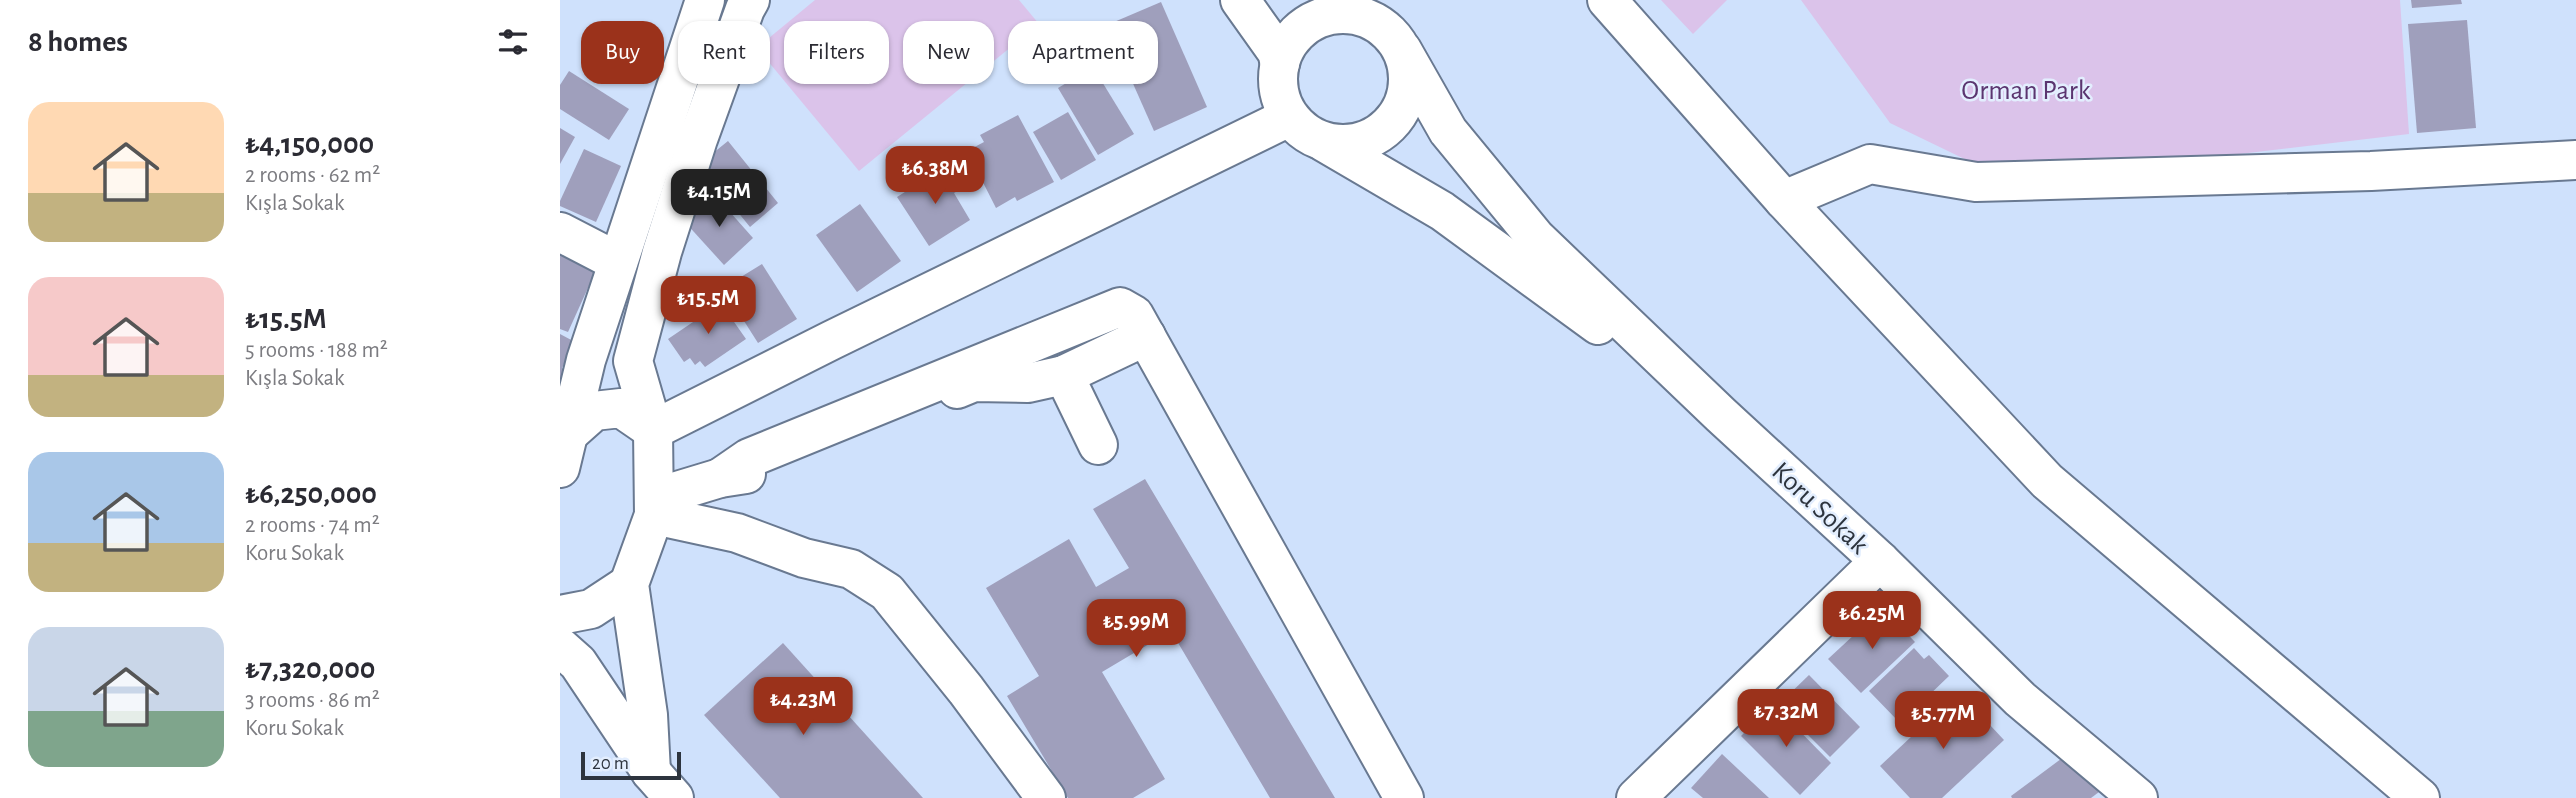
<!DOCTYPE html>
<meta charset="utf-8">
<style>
:root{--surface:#fff;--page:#f2f2f3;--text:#2b2b33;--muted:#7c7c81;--accent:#9b321b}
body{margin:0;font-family:"Alegreya Sans",sans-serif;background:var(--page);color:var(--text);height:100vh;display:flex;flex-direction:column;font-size:26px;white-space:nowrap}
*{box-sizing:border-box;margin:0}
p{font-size:23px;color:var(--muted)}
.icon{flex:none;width:38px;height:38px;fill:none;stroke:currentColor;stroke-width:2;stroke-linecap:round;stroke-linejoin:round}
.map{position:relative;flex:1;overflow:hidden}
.details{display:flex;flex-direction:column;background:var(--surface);width:560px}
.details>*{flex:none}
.guide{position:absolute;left:21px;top:21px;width:665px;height:63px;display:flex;gap:14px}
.scale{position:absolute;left:21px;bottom:18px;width:100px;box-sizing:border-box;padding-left:7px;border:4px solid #2d343e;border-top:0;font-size:19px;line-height:24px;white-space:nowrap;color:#2d343e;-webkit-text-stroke:5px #e3eefe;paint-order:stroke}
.price{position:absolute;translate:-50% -60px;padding:0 16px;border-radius:14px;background:var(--accent);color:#fff;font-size:23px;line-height:46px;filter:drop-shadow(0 2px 4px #0008)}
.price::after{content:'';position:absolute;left:50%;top:42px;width:21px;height:16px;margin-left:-10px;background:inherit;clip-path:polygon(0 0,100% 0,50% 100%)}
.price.active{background:#222;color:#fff}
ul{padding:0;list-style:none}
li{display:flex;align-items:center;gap:21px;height:175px;padding:0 28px}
li span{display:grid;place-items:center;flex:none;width:196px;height:140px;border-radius:21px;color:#555}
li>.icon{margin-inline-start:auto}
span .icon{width:84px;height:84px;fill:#fffc;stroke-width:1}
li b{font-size:30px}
h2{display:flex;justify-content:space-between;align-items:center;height:84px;padding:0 28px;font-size:30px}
.tag{padding:0 24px;border-radius:21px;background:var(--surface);box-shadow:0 2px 5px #0004;font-size:24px;line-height:63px}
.tag.active{background:var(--accent);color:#fff}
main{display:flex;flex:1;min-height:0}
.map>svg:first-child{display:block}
.green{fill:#dbc3ea}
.building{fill:#9f9fbc}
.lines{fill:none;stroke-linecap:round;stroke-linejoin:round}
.minor-casing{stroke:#697991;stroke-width:42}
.major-casing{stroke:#697991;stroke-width:42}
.minor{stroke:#fff;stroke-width:38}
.major{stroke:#fff;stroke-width:38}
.labels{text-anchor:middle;stroke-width:5;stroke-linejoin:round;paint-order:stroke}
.park-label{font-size:28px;fill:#5b3570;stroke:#e3eefe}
.street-label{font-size:28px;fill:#2d343e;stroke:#e3eefe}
</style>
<main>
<section class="details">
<h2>8 homes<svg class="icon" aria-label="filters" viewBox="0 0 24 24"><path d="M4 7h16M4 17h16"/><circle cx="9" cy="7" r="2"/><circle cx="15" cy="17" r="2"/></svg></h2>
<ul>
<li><span style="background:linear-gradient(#ffd9b3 65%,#c2b280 0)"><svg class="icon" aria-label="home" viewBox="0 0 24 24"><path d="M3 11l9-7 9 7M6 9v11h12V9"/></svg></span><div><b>₺4,150,000</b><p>2 rooms · 62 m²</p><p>Kışla Sokak</p></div></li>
<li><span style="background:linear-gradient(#f6c9c9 70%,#c2b280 0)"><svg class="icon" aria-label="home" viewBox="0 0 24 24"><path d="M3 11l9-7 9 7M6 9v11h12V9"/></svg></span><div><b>₺15.5M</b><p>5 rooms · 188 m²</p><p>Kışla Sokak</p></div></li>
<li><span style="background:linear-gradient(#a9c7e8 65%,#c2b280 0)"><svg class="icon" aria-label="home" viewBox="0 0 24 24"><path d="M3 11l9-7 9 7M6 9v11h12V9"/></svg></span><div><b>₺6,250,000</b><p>2 rooms · 74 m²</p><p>Koru Sokak</p></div></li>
<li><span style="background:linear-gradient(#c9d6e8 60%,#7fa58c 0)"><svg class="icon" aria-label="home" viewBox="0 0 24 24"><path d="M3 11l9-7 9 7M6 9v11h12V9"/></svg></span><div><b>₺7,320,000</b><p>3 rooms · 86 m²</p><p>Koru Sokak</p></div></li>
</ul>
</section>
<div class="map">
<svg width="2016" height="798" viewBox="0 0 2016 798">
<rect width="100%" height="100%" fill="#cfe1fc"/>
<g class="green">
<polygon points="255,0 459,0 479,24 299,171 197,48"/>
<polygon points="1101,0 1167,0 1133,34"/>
<polygon points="1241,0 1840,0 1849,134 1450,181 1330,123"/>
</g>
<g class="building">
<polygon points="1851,0 1901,0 1902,4 1852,8"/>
<polygon points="601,2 647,107 594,131 547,25"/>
<polygon points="1907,20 1916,128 1857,133 1848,24"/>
<polygon points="533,67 574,134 538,155 498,88"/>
<polygon points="9,71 69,109 49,140 0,109 0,85"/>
<polygon points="508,112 536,160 501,180 473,132"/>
<polygon points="458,115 494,182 457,201 455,197 436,208 407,151 424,142 420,135"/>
<polygon points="0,128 15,137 0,164"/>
<polygon points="168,141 218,203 190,227 150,178 153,176 142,162"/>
<polygon points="24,149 61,166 36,222 0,206 0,201"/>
<polygon points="386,166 401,189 394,193 410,220 369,246 337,197"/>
<polygon points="154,194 193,238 164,265 124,221"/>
<polygon points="300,204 341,261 297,292 256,235"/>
<polygon points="0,251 37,268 8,332 0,329"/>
<polygon points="202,264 237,319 198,343 163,288"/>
<polygon points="158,299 186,339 145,367 140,361 135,365 130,358 124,362 108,339 136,320 133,317"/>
<polygon points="0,334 15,342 2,368 5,370 0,380"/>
<polygon points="585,479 775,798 710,798 611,631 542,672 605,779 573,798 508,798 447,696 479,676 426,588 509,539 536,587 569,568 533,509"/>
<polygon points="1323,608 1355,642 1301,693 1268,659"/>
<polygon points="223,643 363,798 220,798 144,715"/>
<polygon points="1354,648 1364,659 1369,655 1389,676 1340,723 1309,691"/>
<polygon points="1249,675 1300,727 1270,757 1218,705"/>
<polygon points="1399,692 1444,740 1382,798 1350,798 1320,766"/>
<polygon points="1213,704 1271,763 1240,795 1181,736"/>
<polygon points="1509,753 1539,792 1531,798 1452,798 1451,796"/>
<polygon points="1162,754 1209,798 1143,798 1131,788"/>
</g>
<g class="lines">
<g class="minor-casing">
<g id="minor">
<polyline points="1047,0 1224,200 1487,481 1860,798"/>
<polyline points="842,50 888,131 976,238 1161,415 1320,561 1460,699 1578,798"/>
<polyline points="764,142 882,211 1038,325"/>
<polyline points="1224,200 1310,164 1416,182 1811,171 2016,160"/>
<polyline points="0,232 58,262"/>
<polyline points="397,389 414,382 468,383 504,375"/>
<polyline points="93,430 272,340 729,117"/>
<polyline points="7,435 34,411 61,408 93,430"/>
<polyline points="538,445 504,375 586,336"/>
<polyline points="0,468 26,360 145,0"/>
<polyline points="160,478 189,458 560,307 574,315 844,798"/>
<polyline points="94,498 160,478 186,474"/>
<polyline points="94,515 177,533 244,558 291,569 327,592 406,690 486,798"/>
<polyline points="0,615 31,609 69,584"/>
<polyline points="0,647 18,663 91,772 114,798"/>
<polyline points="91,772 88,715 69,584 94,515 93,430 73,361 102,252 138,139 185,9 190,0"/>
<polyline points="1076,798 1320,561"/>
</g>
</g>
<g class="major-casing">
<g id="major">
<polyline points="680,0 717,52 720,64"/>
<circle cx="783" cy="79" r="65"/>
</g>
</g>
<use href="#minor" class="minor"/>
<use href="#major" class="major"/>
</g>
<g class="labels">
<g class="park-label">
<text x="1466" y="99">Orman Park</text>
</g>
<g class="street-label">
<text transform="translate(1261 507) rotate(43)" y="10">Koru Sokak</text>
</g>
</g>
</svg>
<div class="scale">20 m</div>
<b class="price" style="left:375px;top:206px">₺6.38M</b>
<b class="price active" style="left:159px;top:229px">₺4.15M</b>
<b class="price" style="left:148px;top:336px">₺15.5M</b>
<b class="price" style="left:1312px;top:651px">₺6.25M</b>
<b class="price" style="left:576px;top:659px">₺5.99M</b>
<b class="price" style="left:243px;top:737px">₺4.23M</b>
<b class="price" style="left:1226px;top:749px">₺7.32M</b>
<b class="price" style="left:1383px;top:751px">₺5.77M</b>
<div class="guide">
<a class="tag active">Buy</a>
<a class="tag">Rent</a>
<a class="tag">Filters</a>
<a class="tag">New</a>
<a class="tag">Apartment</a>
</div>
</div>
</main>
